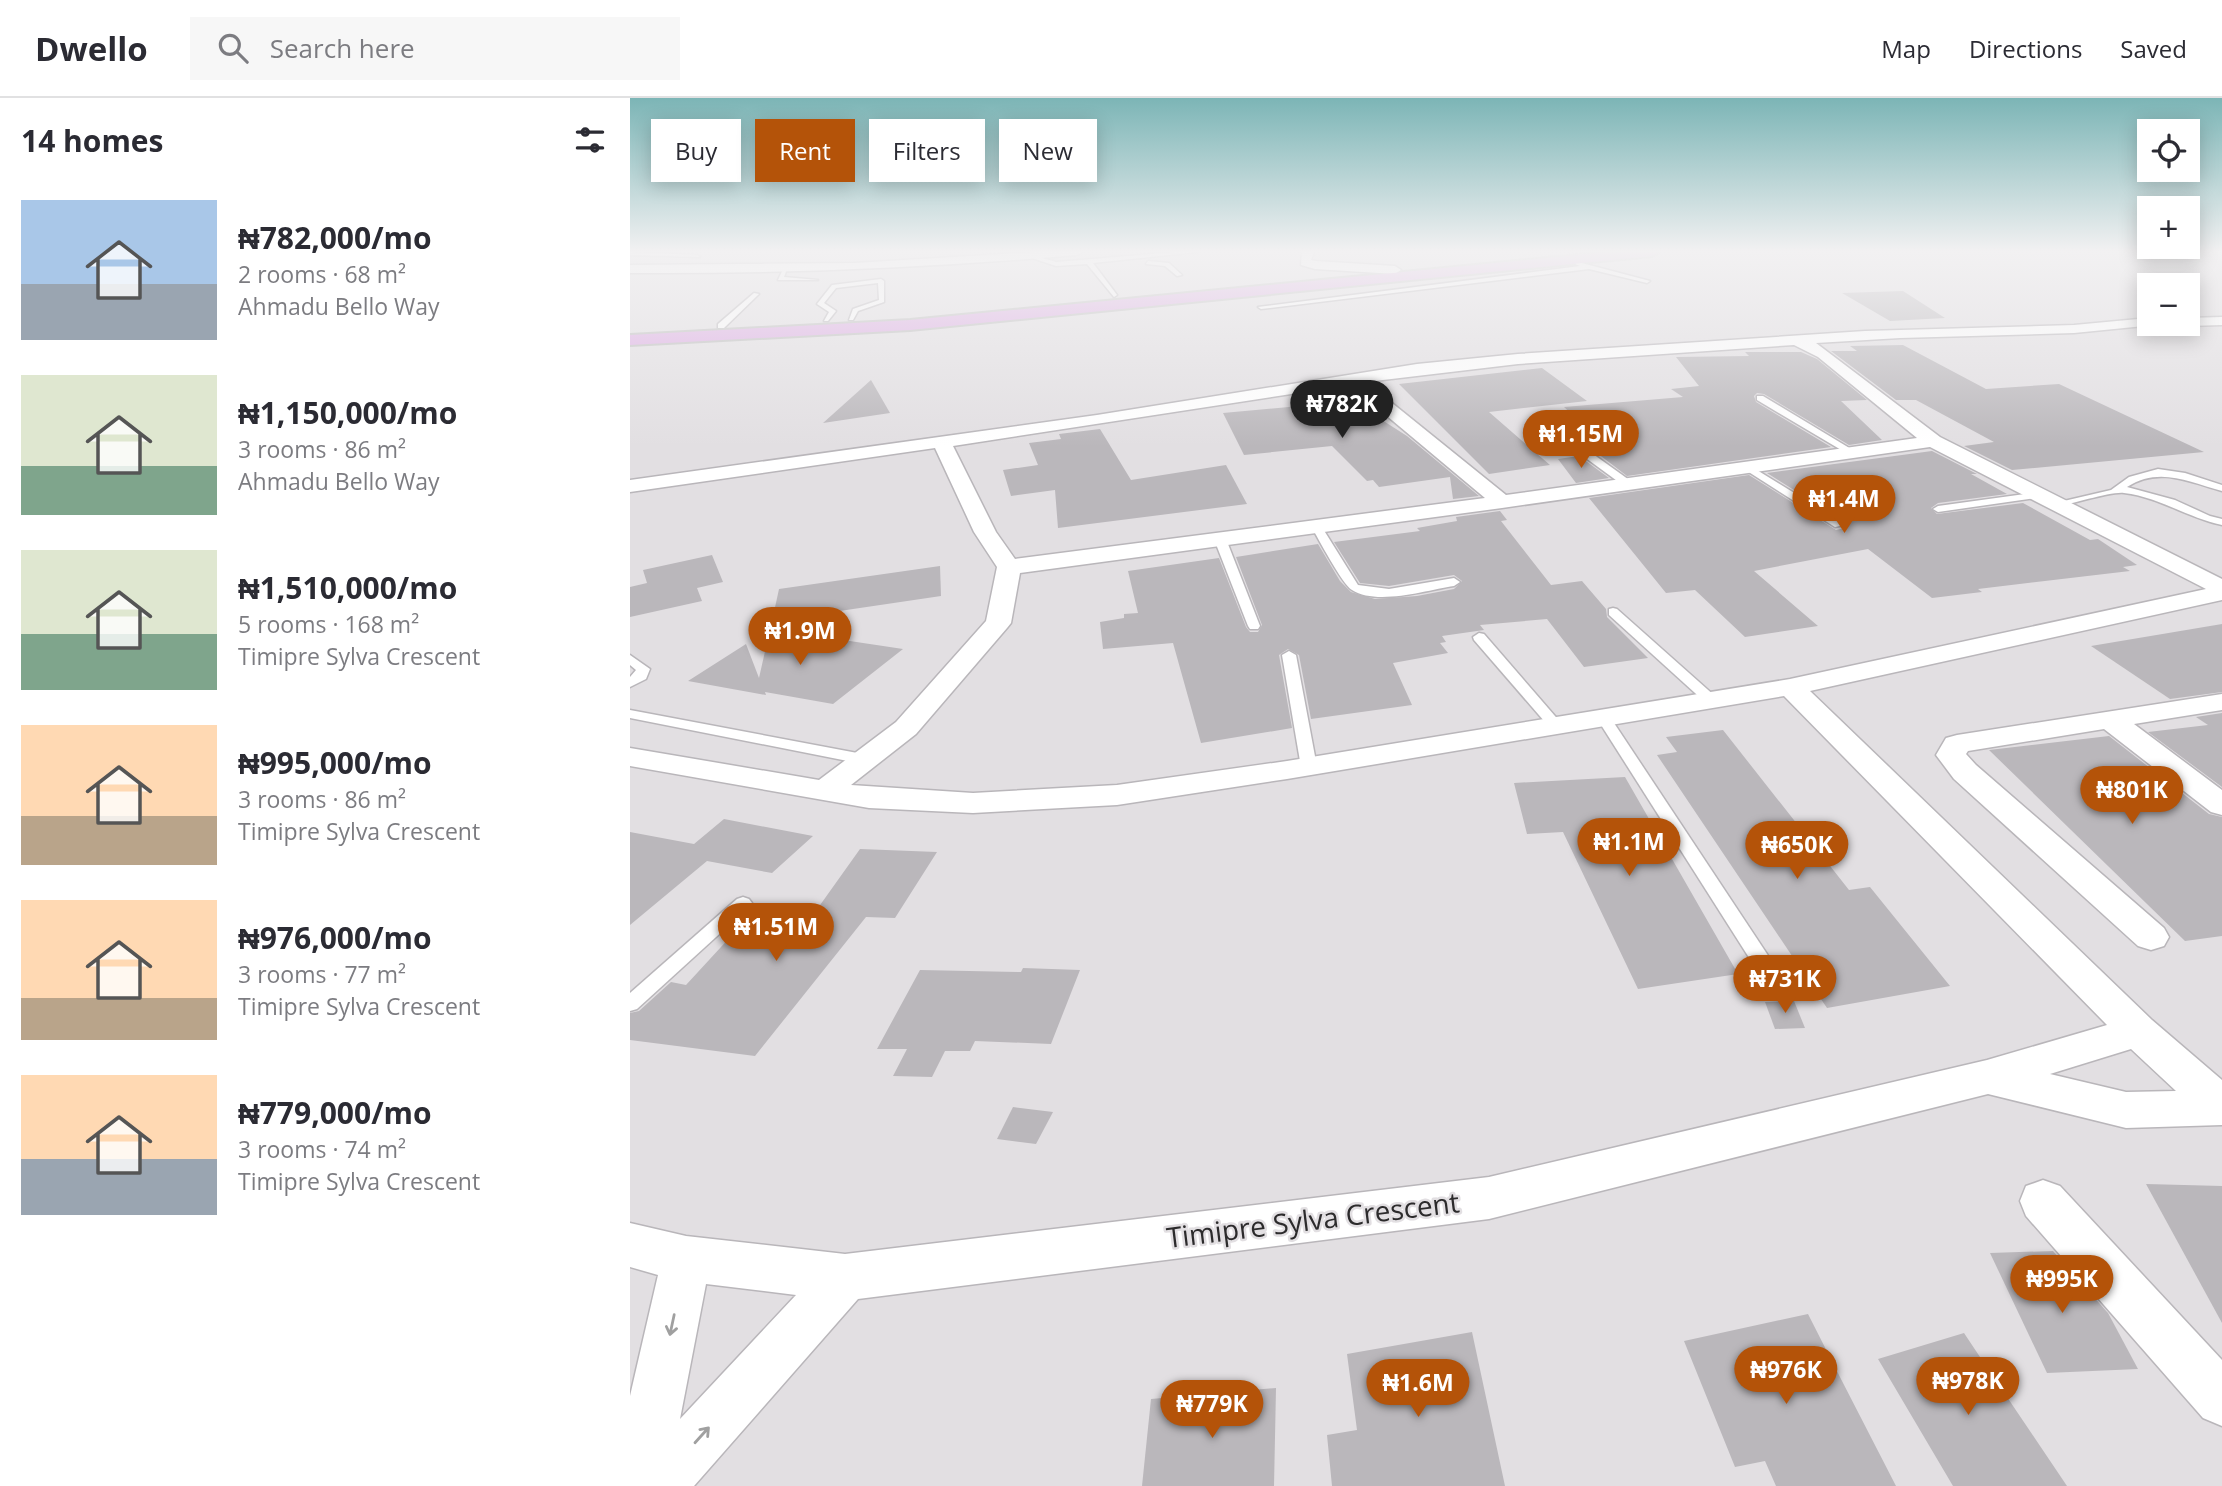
<!DOCTYPE html>
<meta charset="utf-8">
<style>
:root{--surface:#fff;--page:#f7f7f7;--text:#2b2b33;--muted:#7c7c81;--line:#e1e1e2;--accent:#b45309}
body{margin:0;font-family:"Open Sans",sans-serif;background:var(--page);color:var(--text);height:100vh;display:flex;flex-direction:column;font-size:26px;white-space:nowrap}
*{box-sizing:border-box;margin:0}
p{font-size:23px;color:var(--muted)}
.icon{flex:none;width:38px;height:38px;fill:none;stroke:currentColor;stroke-width:2;stroke-linecap:round;stroke-linejoin:round}
.map{position:relative;flex:1;overflow:hidden}
.details{display:flex;flex-direction:column;background:var(--surface);width:630px}
.details>*{flex:none}
.hud{position:absolute;left:21px;top:21px;width:665px;height:63px;display:flex;gap:14px}
.buttons{position:absolute;left:1507px;top:21px;display:grid;gap:14px}
.buttons a{display:grid;place-items:center;width:63px;height:63px;border-radius:0px;background:var(--surface);box-shadow:0 4px 18px #0003;font-size:35px}
.price{position:absolute;translate:-50% -60px;padding:0 16px;border-radius:24px;background:var(--accent);color:#fff;font-size:23px;line-height:46px;filter:drop-shadow(0 2px 4px #0008)}
.price::after{content:'';position:absolute;left:50%;top:42px;width:21px;height:16px;margin-left:-10px;background:inherit;clip-path:polygon(0 0,100% 0,50% 100%)}
.price.active{background:#222;color:#fff}
ul{padding:0;list-style:none}
li{display:flex;align-items:center;gap:21px;height:175px;padding:0 21px}
li span{display:grid;place-items:center;flex:none;width:196px;height:140px;border-radius:0px;color:#555}
li>.icon{margin-inline-start:auto}
span .icon{width:84px;height:84px;fill:#fffc;stroke-width:1}
li b{font-size:30px}
h2{display:flex;justify-content:space-between;align-items:center;height:84px;padding:0 21px;font-size:30px}
.tag{padding:0 24px;border-radius:0px;background:var(--surface);box-shadow:0 4px 18px #0003;font-size:24px;line-height:63px}
.tag.active{background:var(--accent);color:#fff}
header{display:flex;align-items:center;gap:42px;box-sizing:border-box;height:98px;padding:0 35px;background:var(--surface);border-bottom:2px solid var(--line)}
header strong{font-size:33px}
nav{display:flex;gap:38px;margin-inline-start:auto;font-size:24px}
.search{width:490px;height:63px;background:var(--page);display:flex;align-items:center;gap:18px;box-sizing:border-box;padding:0 24px;border-radius:0px;color:var(--muted);font-size:26px}
main{display:flex;flex:1;min-height:0}
.map>svg:first-child{display:block}
.building{fill:#bab7bb}
.lines{fill:none;stroke-linecap:round;stroke-linejoin:round}
.lane-casing{stroke:#b9b6ba;stroke-width:3}
.street-casing{stroke:#b9b6ba;stroke-width:3}
.primary-casing{stroke:#bbb;stroke-width:4}
.lane{fill:#fff;fill-rule:evenodd}
.street{fill:#fff;fill-rule:evenodd}
.primary{fill:#dca9e3;fill-rule:evenodd}
.oneway{stroke:#a0a0a0}
.labels{text-anchor:middle;stroke-width:5;stroke-linejoin:round;paint-order:stroke}
.near-street-label{font-size:28px;fill:#2c2b2c;stroke:#e2dfe2}
</style>
<header>
<strong>Dwello</strong>
<div class="search"><svg class="icon" aria-label="search" viewBox="0 0 24 24"><circle cx="10" cy="10" r="6"/><path d="M15 15l6 6"/></svg>Search here</div>
<nav><a>Map</a><a>Directions</a><a>Saved</a></nav>
</header>
<main>
<section class="details">
<h2>14 homes<svg class="icon" aria-label="filters" viewBox="0 0 24 24"><path d="M4 7h16M4 17h16"/><circle cx="9" cy="7" r="2"/><circle cx="15" cy="17" r="2"/></svg></h2>
<ul>
<li><span style="background:linear-gradient(#a9c7e8 60%,#9aa5b1 0)"><svg class="icon" aria-label="home" viewBox="0 0 24 24"><path d="M3 11l9-7 9 7M6 9v11h12V9"/></svg></span><div><b>₦782,000/mo</b><p>2 rooms · 68 m²</p><p>Ahmadu Bello Way</p></div></li>
<li><span style="background:linear-gradient(#dfe7d0 65%,#7fa58c 0)"><svg class="icon" aria-label="home" viewBox="0 0 24 24"><path d="M3 11l9-7 9 7M6 9v11h12V9"/></svg></span><div><b>₦1,150,000/mo</b><p>3 rooms · 86 m²</p><p>Ahmadu Bello Way</p></div></li>
<li><span style="background:linear-gradient(#dfe7d0 60%,#7fa58c 0)"><svg class="icon" aria-label="home" viewBox="0 0 24 24"><path d="M3 11l9-7 9 7M6 9v11h12V9"/></svg></span><div><b>₦1,510,000/mo</b><p>5 rooms · 168 m²</p><p>Timipre Sylva Crescent</p></div></li>
<li><span style="background:linear-gradient(#ffd9b3 65%,#b9a48a 0)"><svg class="icon" aria-label="home" viewBox="0 0 24 24"><path d="M3 11l9-7 9 7M6 9v11h12V9"/></svg></span><div><b>₦995,000/mo</b><p>3 rooms · 86 m²</p><p>Timipre Sylva Crescent</p></div></li>
<li><span style="background:linear-gradient(#ffd9b3 70%,#b9a48a 0)"><svg class="icon" aria-label="home" viewBox="0 0 24 24"><path d="M3 11l9-7 9 7M6 9v11h12V9"/></svg></span><div><b>₦976,000/mo</b><p>3 rooms · 77 m²</p><p>Timipre Sylva Crescent</p></div></li>
<li><span style="background:linear-gradient(#ffd9b3 60%,#9aa5b1 0)"><svg class="icon" aria-label="home" viewBox="0 0 24 24"><path d="M3 11l9-7 9 7M6 9v11h12V9"/></svg></span><div><b>₦779,000/mo</b><p>3 rooms · 74 m²</p><p>Timipre Sylva Crescent</p></div></li>
</ul>
</section>
<div class="map">
<svg width="1592" height="1388" viewBox="0 0 1592 1388">
<rect width="100%" height="100%" fill="#e2dfe2"/>
<g class="building">
<polygon points="1273,193 1315,220 1260,223 1212,195"/>
<polygon points="1273,247 1356,291 1429,286 1574,354 1382,372 1334,348 1364,344 1286,302 1266,302 1201,253 1227,253 1220,248"/>
<polygon points="1115,254 1171,254 1187,261 1237,302 1211,303 1252,342 1219,347 1134,296 1127,295 1124,298 1126,304 1201,349 997,378 967,355 981,353 934,309 1053,299 1041,291 1069,288 1046,259 1119,258"/>
<polygon points="912,270 957,303 859,314 920,367 859,376 769,286"/>
<polygon points="241,282 260,315 193,325"/>
<polygon points="705,292 777,338 849,398 823,401 820,379 749,389 743,382 737,383 702,348 614,357 593,315 691,306 682,296"/>
<polygon points="470,331 501,382 596,367 617,406 428,430 425,392 381,398 373,372 408,367 399,345 431,341 429,336"/>
<polygon points="1302,353 1347,376 1341,376 1377,396 1308,405 1301,410 1307,416 1393,405 1460,442 1468,441 1507,467 1493,469 1500,473 1348,491 1352,494 1302,500 1238,451 1124,473 1188,528 1115,539 1065,492 1036,495 959,400 1119,377 1206,432 1215,430 1215,424 1137,375"/>
<polygon points="949,358 979,380 946,385 928,361"/>
<polygon points="870,413 877,422 871,423 921,487 952,483 976,511 977,519 1018,560 954,569 917,521 850,527 854,532 812,538 816,544 810,545 818,555 763,565 782,607 681,621 669,557 658,551 649,557 662,630 571,645 543,545 473,551 470,524 494,520 494,516 508,515 498,473 589,460 616,529 620,534 628,534 632,527 606,459 688,446 710,483 721,494 745,501 787,498 824,491 832,483 824,477 759,488 730,485 704,444 790,433 787,430 827,423 826,419"/>
<polygon points="82,457 93,484 67,490 72,503 0,519 0,489 17,485 13,472"/>
<polygon points="310,468 311,498 142,523 149,491"/>
<polygon points="1592,526 1592,594 1540,601 1461,548"/>
<polygon points="140,531 273,551 203,606 135,594 136,597 58,583 116,546 129,580"/>
<polygon points="1592,615 1592,689 1518,634 1578,627 1566,619"/>
<polygon points="1093,632 1219,792 1240,789 1320,888 1197,910 1027,657 1047,654 1036,639"/>
<polygon points="1479,638 1579,716 1592,719 1592,838 1555,843 1359,652"/>
<polygon points="995,679 1108,876 1008,891 933,734 897,736 884,685"/>
<polygon points="94,721 183,738 142,775 77,763 0,827 0,734 64,746"/>
<polygon points="230,751 307,754 265,820 236,819 125,958 0,942 0,915 9,913 41,884 56,887 114,824 173,831"/>
<polygon points="393,870 450,872 421,946 345,943 340,953 315,953 302,979 263,978 277,951 247,951 290,872 391,874"/>
<polygon points="1164,903 1175,930 1145,931 1135,904"/>
<polygon points="383,1009 423,1014 406,1046 367,1041"/>
<polygon points="1516,1086 1592,1088 1592,1225"/>
<polygon points="1423,1153 1478,1215 1508,1271 1417,1275 1360,1155"/>
<polygon points="1178,1216 1212,1283 1266,1388 1146,1388 1135,1363 1105,1369 1054,1243"/>
<polygon points="842,1234 875,1388 702,1388 697,1337 727,1332 717,1256"/>
<polygon points="1334,1235 1350,1259 1437,1388 1323,1388 1248,1261"/>
<polygon points="646,1290 644,1388 512,1388 521,1301"/>
</g>
<g class="lines">
<g class="lane-casing">
<g id="lane">
<polygon points="0,154 67,157 70,159 0,157"/>
<polygon points="545,154 567,154 463,165 487,197 484,199 457,166 426,168 396,158 399,156 426,164"/>
<polygon points="518,163 539,165 552,177 547,178 535,168 516,166"/>
<polygon points="948,164 1020,183 1017,185 959,171 631,211 628,209 950,168 945,166"/>
<polygon points="154,169 157,171 154,179 188,182 148,182"/>
<polygon points="251,181 254,183 254,204 228,213 223,222 219,222 223,211 249,202 248,185 206,190 194,205 206,213 198,223 194,223 199,214 187,206 202,187"/>
<polygon points="124,195 129,196 94,230 88,230 88,226"/>
<polygon points="1127,298 1133,298 1226,354 1218,356 1127,302"/>
<polygon points="904,318 910,318 1002,384 1002,388 994,388 904,322"/>
<polygon points="1117,366 1213,425 1214,427 1205,429 1114,371 1114,367"/>
<path d="M1528,371L1555,375L1592,387V393C1559,384 1529,368 1497,389L1545,402L1580,418L1592,421V427C1558,420 1529,399 1494,395C1483,393 1441,406 1426,409L1421,406L1481,392L1499,379Z"/>
<polygon points="1409,394 1414,397 1413,399 1308,414 1303,411 1308,408"/>
<path d="M682,426H690L728,487L759,491L824,480L830,484L824,488C797,492 747,508 722,492C712,486 688,440 681,428Z"/>
<polygon points="590,438 596,441 630,528 628,531 620,531 618,528 584,441"/>
<polygon points="983,510 987,511 1086,599 1088,602 1086,605 1076,605 979,517 979,511"/>
<polygon points="849,535 854,536 931,625 933,628 931,631 921,631 844,542 843,539"/>
<polygon points="659,553 666,557 687,669 679,674 671,669 652,557"/>
<polygon points="0,557 20,571 16,581 0,589 0,579 6,572 0,567"/>
<polygon points="0,612 238,657 246,662 238,667 0,620"/>
<polygon points="973,615 980,619 1139,859 1141,864 1139,869 1132,871 1125,869 966,619"/>
<polygon points="113,799 119,801 122,805 119,809 7,911 0,913 0,895 107,801"/>
</g>
</g>
<g class="street-casing">
<g id="street">
<path d="M406,154H453L447,157C298,170 149,176 0,175V167L224,165Z"/>
<polygon points="672,154 684,154 681,162 686,163 765,168 771,172 765,176 685,171 671,167"/>
<polygon points="1592,219 1592,227 1558,228 1552,226 1558,226 1558,220"/>
<path d="M1519,220V226L1524,227L1444,235L1270,240L1186,245L1310,339L1592,481V502L1180,593L1522,922L1592,982V1027L1496,1030L1358,996L859,1121L228,1201L64,1388H0V1298L28,1177L0,1169V1125L56,1138L215,1156L859,1079L1357,962L1477,927L1154,598L657,681L487,707L343,715L239,710L0,668V650L189,682L266,624L356,523L367,469L344,434L305,350L0,394V382L467,317L787,266L888,256L1235,233L1444,227ZM1164,247L1188,259L1287,340L876,397L736,284L888,266ZM720,287L855,400L385,461L366,434L323,348ZM1300,349L1576,491L1160,581L657,663L487,687L343,695L221,687L286,636L377,530L381,525L390,475L872,410ZM1501,951L1546,993L1496,994L1420,976ZM76,1186L166,1197L50,1321Z"/>
<polygon points="1592,596 1592,612 1504,626 1592,692 1592,717 1581,714 1474,631 1338,653 1336,656 1346,667 1534,830 1539,839 1534,848 1521,852 1508,848 1324,681 1306,657 1316,640 1327,637"/>
<polygon points="1413,1082 1430,1088 1592,1262 1592,1328 1573,1320 1396,1118 1390,1103 1396,1088"/>
</g>
</g>
<g class="primary-casing">
<polygon id="primary" points="978,154 1029,154 1022,158 280,232 0,247 0,237 280,222"/>
</g>
<use href="#lane" class="lane"/>
<use href="#street" class="street"/>
<use href="#primary" class="primary"/>
</g>
<defs><path id="oneway-shaft" d="M-6 0H5M1.5-3L5.5 0L1.5 3" fill="none" stroke-width="1.6" stroke-linecap="round" stroke-linejoin="round" transform="scale(1.75)"/></defs>
<g class="oneway">
<use href="#oneway-shaft" transform="translate(42 1227) rotate(102)"/>
<use href="#oneway-shaft" transform="translate(72 1337) rotate(-48)"/>
</g>
<linearGradient id="sky" x2="0" y2="1"><stop stop-color="#7cb5b6"/><stop offset="0.44" stop-color="#f2f1f2"/><stop offset="1" stop-color="#f2f1f2" stop-opacity="0"/></linearGradient>
<rect width="1592" height="348" fill="url(#sky)"/>
<g class="labels">
<g class="near-street-label">
<text transform="translate(683 1122) rotate(-7)" y="10">Timipre Sylva Crescent</text>
</g>
</g>
</svg>
<div class="buttons">
<a><svg class="icon" aria-label="locate" viewBox="0 0 24 24"><circle cx="12" cy="12" r="6"/><path d="M12 2v4M12 18v4M2 12h4M18 12h4"/></svg></a>
<a>+</a>
<a>−</a>
</div>
<b class="price active" style="left:712px;top:342px">₦782K</b>
<b class="price" style="left:951px;top:372px">₦1.15M</b>
<b class="price" style="left:1214px;top:437px">₦1.4M</b>
<b class="price" style="left:170px;top:569px">₦1.9M</b>
<b class="price" style="left:1502px;top:728px">₦801K</b>
<b class="price" style="left:999px;top:780px">₦1.1M</b>
<b class="price" style="left:1167px;top:783px">₦650K</b>
<b class="price" style="left:146px;top:865px">₦1.51M</b>
<b class="price" style="left:1155px;top:917px">₦731K</b>
<b class="price" style="left:1432px;top:1217px">₦995K</b>
<b class="price" style="left:1156px;top:1308px">₦976K</b>
<b class="price" style="left:1338px;top:1319px">₦978K</b>
<b class="price" style="left:788px;top:1321px">₦1.6M</b>
<b class="price" style="left:582px;top:1342px">₦779K</b>
<div class="hud">
<a class="tag">Buy</a>
<a class="tag active">Rent</a>
<a class="tag">Filters</a>
<a class="tag">New</a>
</div>
</div>
</main>
